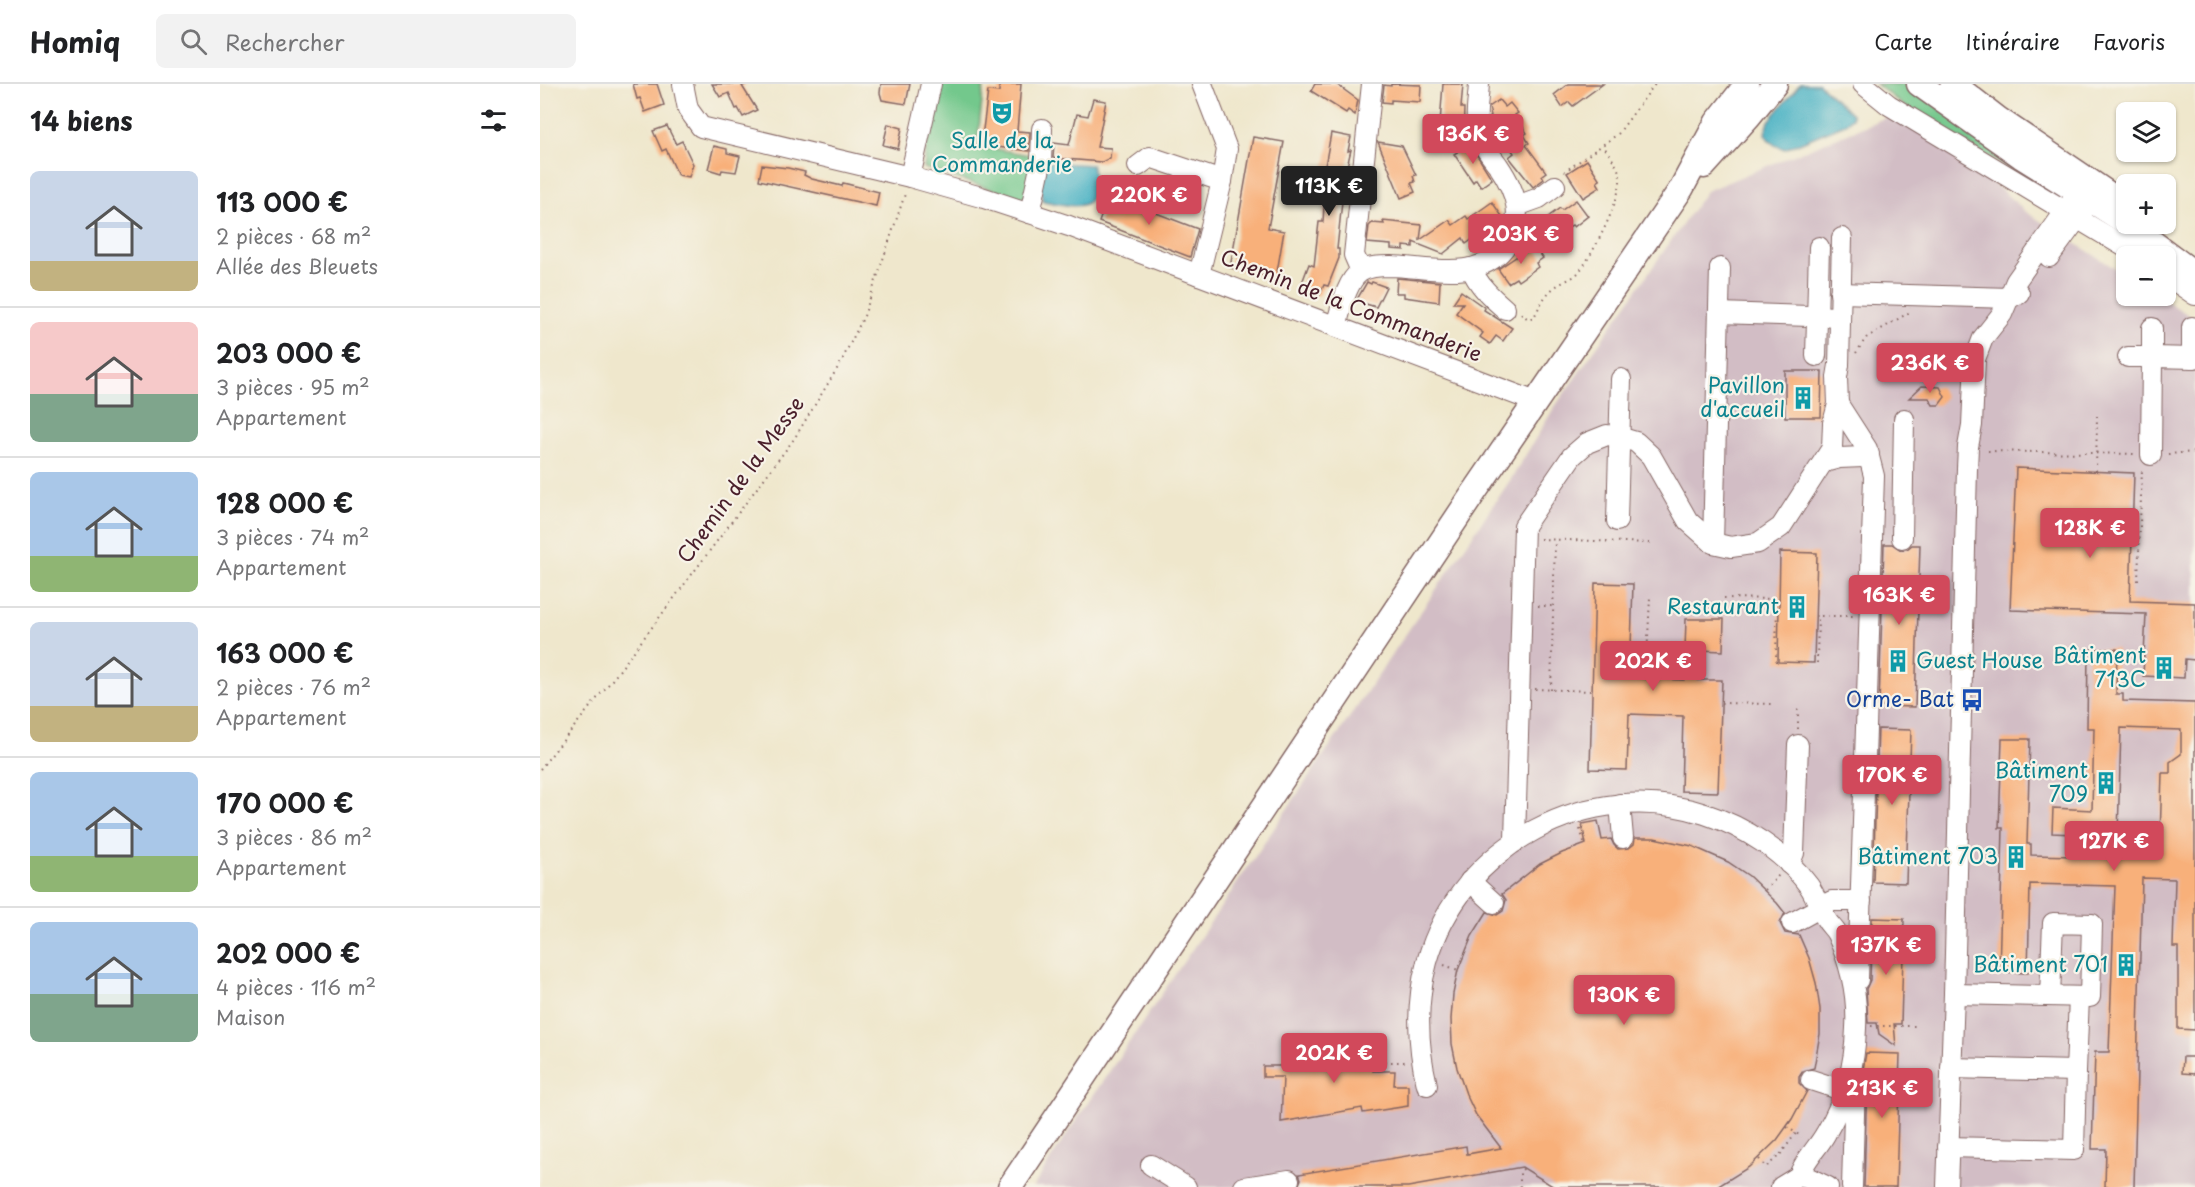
<!DOCTYPE html>
<html lang="fr">
<meta charset="utf-8">
<style>
:root{--surface:#fff;--page:#f2f2f2;--text:#202124;--muted:#757577;--line:#e0e0e0;--accent:#d1495b}
body{margin:0;font-family:"Playpen Sans",sans-serif;background:var(--page);color:var(--text);height:100vh;display:flex;flex-direction:column;font-size:22px;white-space:nowrap}
*{box-sizing:border-box;margin:0}
p{font-size:20px;color:var(--muted)}
.icon{flex:none;width:33px;height:33px;fill:none;stroke:currentColor;stroke-width:2;stroke-linecap:round;stroke-linejoin:round}
.map{position:relative;flex:1;overflow:hidden}
.details{display:flex;flex-direction:column;background:var(--surface);width:540px}
.details>*{flex:none}
.controls{position:absolute;left:1576px;top:18px;display:grid;gap:12px}
.controls a{display:grid;place-items:center;width:60px;height:60px;border-radius:9px;background:var(--surface);box-shadow:0 2px 4px #0004;font-size:30px}
.price{position:absolute;translate:-50% -51px;padding:0 14px;border-radius:6px;background:var(--accent);color:#fff;font-size:20px;line-height:39px;filter:drop-shadow(0 2px 3px #0008)}
.price::after{content:'';position:absolute;left:50%;top:36px;width:18px;height:14px;margin-left:-9px;background:inherit;clip-path:polygon(0 0,100% 0,50% 100%)}
.price.active{background:#222;color:#fff}
ul{padding:0;list-style:none}
li{display:flex;align-items:center;gap:18px;height:150px;padding:0 30px}
li+li{border-top:2px solid var(--line)}
li span{display:grid;place-items:center;flex:none;width:168px;height:120px;border-radius:9px;color:#555}
li>.icon{margin-inline-start:auto}
span .icon{width:72px;height:72px;fill:#fffc;stroke-width:1}
li b{font-size:26px}
h2{display:flex;justify-content:space-between;align-items:center;height:72px;padding:0 30px;font-size:26px}
header{display:flex;align-items:center;gap:36px;box-sizing:border-box;height:84px;padding:0 30px;background:var(--surface);border-bottom:2px solid var(--line)}
header strong{font-size:28px}
nav{display:flex;gap:33px;margin-inline-start:auto;font-size:21px}
.search{width:420px;height:54px;background:var(--page);display:flex;align-items:center;gap:15px;box-sizing:border-box;padding:0 21px;border-radius:9px;color:var(--muted);font-size:22px}
main{display:flex;flex:1;min-height:0}
.map>svg:first-child{display:block}
.industrial{fill:#d2bdc5}
.green{fill:#73c88c;stroke:#5e745c;stroke-width:1.5}
.water{fill:#45b0c3;stroke:#486877;stroke-width:1.5}
.building{fill:#f8b07a;fill-rule:evenodd}
.lines{fill:none;stroke-linecap:round;stroke-linejoin:round}
.minor-casing{stroke:#846563;stroke-width:22}
.major-casing{stroke:#846563;stroke-width:27}
.path{stroke:#846563;stroke-width:2;stroke-dasharray:1.5 4.5;stroke-linecap:butt}
.minor{stroke:#fff;stroke-width:20}
.major{stroke:#fff;stroke-width:24}
.labels{text-anchor:middle;stroke-width:4.5;stroke-linejoin:round;paint-order:stroke}
.culture-label{font-size:21px;fill:#0d838f;stroke:#f7f3e8;text-anchor:end}
.street-label{font-size:21px;fill:#4a1f2b;stroke:#f7f3e8}
.transit-label{font-size:21px;fill:#164399;stroke:#f7f3e8;text-anchor:end}
</style>
<header>
<strong>Homiq</strong>
<div class="search"><svg class="icon" aria-label="search" viewBox="0 0 24 24"><circle cx="10" cy="10" r="6"/><path d="M15 15l6 6"/></svg>Rechercher</div>
<nav><a>Carte</a><a>Itinéraire</a><a>Favoris</a></nav>
</header>
<main>
<section class="details">
<h2>14 biens<svg class="icon" aria-label="filters" viewBox="0 0 24 24"><path d="M4 7h16M4 17h16"/><circle cx="9" cy="7" r="2"/><circle cx="15" cy="17" r="2"/></svg></h2>
<ul>
<li><span style="background:linear-gradient(#c9d6e8 75%,#c2b280 0)"><svg class="icon" aria-label="home" viewBox="0 0 24 24"><path d="M3 11l9-7 9 7M6 9v11h12V9"/></svg></span><div><b>113 000 €</b><p>2 pièces · 68 m²</p><p>Allée des Bleuets</p></div></li>
<li><span style="background:linear-gradient(#f6c9c9 60%,#7fa58c 0)"><svg class="icon" aria-label="home" viewBox="0 0 24 24"><path d="M3 11l9-7 9 7M6 9v11h12V9"/></svg></span><div><b>203 000 €</b><p>3 pièces · 95 m²</p><p>Appartement</p></div></li>
<li><span style="background:linear-gradient(#a9c7e8 70%,#8fb573 0)"><svg class="icon" aria-label="home" viewBox="0 0 24 24"><path d="M3 11l9-7 9 7M6 9v11h12V9"/></svg></span><div><b>128 000 €</b><p>3 pièces · 74 m²</p><p>Appartement</p></div></li>
<li><span style="background:linear-gradient(#c9d6e8 70%,#c2b280 0)"><svg class="icon" aria-label="home" viewBox="0 0 24 24"><path d="M3 11l9-7 9 7M6 9v11h12V9"/></svg></span><div><b>163 000 €</b><p>2 pièces · 76 m²</p><p>Appartement</p></div></li>
<li><span style="background:linear-gradient(#a9c7e8 70%,#8fb573 0)"><svg class="icon" aria-label="home" viewBox="0 0 24 24"><path d="M3 11l9-7 9 7M6 9v11h12V9"/></svg></span><div><b>170 000 €</b><p>3 pièces · 86 m²</p><p>Appartement</p></div></li>
<li><span style="background:linear-gradient(#a9c7e8 60%,#7fa58c 0)"><svg class="icon" aria-label="home" viewBox="0 0 24 24"><path d="M3 11l9-7 9 7M6 9v11h12V9"/></svg></span><div><b>202 000 €</b><p>4 pièces · 116 m²</p><p>Maison</p></div></li>
</ul>
</section>
<div class="map">
<svg width="1655" height="1103" viewBox="0 0 1655 1103">
<rect width="100%" height="100%" fill="#f7f3e8"/>
<filter id="ink" filterUnits="userSpaceOnUse"><feTurbulence type="fractalNoise" baseFrequency=".0167" numOctaves="2"/><feDisplacementMap in="SourceGraphic" scale="12" xChannelSelector="R" yChannelSelector="G"/><feConvolveMatrix kernelMatrix="1 2 1 2 8 2 1 2 1" color-interpolation-filters="sRGB"/></filter>
<filter id="wash" filterUnits="userSpaceOnUse"><feTurbulence type="fractalNoise" baseFrequency=".008" numOctaves="4" result="noise"/><feDisplacementMap in="SourceGraphic" scale="24" xChannelSelector="R" yChannelSelector="G"/><feGaussianBlur stdDeviation="1.35" result="paint"/><feColorMatrix in="noise" values="0 0 0 0 0 0 0 0 0 0 0 0 0 0 0 0 0 1.4 0 .05"/><feComposite in="paint" operator="in"/></filter>
<g filter="url(#wash)">
<rect width="100%" height="100%" fill="#efe7cc"/>
<polygon class="industrial" points="1369,24 1486,128 1587,192 1587,212 1618,212 1655,235 1655,1103 493,1103 533,1041 973,392 1014,324 1166,107"/>
<g class="green">
<polygon points="400,0 444,0 437,62 497,72 485,116 384,84 387,56"/>
<polygon points="1336,0 1365,0 1520,110 1522,117 1364,22"/>
</g>
<g class="water">
<path d="M1260,0H1279L1312,30V34L1305,40L1245,65C1235,62 1230,59 1225,50L1229,37Z"/>
<path d="M506,78L552,81C561,130 540,124 503,117L500,102Z"/>
</g>
<g id="blocks">
<g class="building">
<polygon points="93,0 117,0 124,21 105,28 100,14 97,15"/>
<polygon points="172,0 207,0 202,2 217,26 203,33 198,24 196,25 189,9 180,13"/>
<polygon points="341,0 370,0 366,20 342,16 340,9"/>
<polygon points="459,0 481,0 477,47 490,48 489,67 441,61 448,7 459,8"/>
<polygon points="775,0 796,0 818,16 815,31 808,26 806,29 771,7"/>
<polygon points="851,0 881,1 880,18 851,16 851,19 842,18 844,1 851,2"/>
<polygon points="903,0 923,0 921,24 924,24 923,54 899,52"/>
<polygon points="1028,0 1063,0 1033,22 1029,18 1022,23 1014,11"/>
<polygon points="553,15 566,17 557,63 571,64 570,74 562,78 513,74 514,59 529,61 537,30 548,32"/>
<polygon points="959,16 965,23 970,19 978,29 975,31 987,49 984,51 989,59 986,61 1006,88 1002,91 1004,95 993,103 969,73 974,69 969,62 971,60 959,43 956,45 949,35 951,32 949,23"/>
<polygon points="348,40 362,44 358,65 343,61"/>
<polygon points="127,42 136,60 142,57 153,80 149,93 138,91 126,65 122,67 113,47"/>
<polygon points="791,49 811,53 808,67 811,66 801,107 803,108 797,165 799,165 799,174 788,202 784,201 779,212 760,204 769,180 774,182 779,138 783,138 785,105 781,104"/>
<polygon points="713,53 744,58 728,144 744,147 736,194 690,184"/>
<polygon points="838,58 862,62 876,91 873,92 875,98 871,99 875,108 861,114"/>
<polygon points="930,60 952,95 941,103 936,95 933,98 914,70"/>
<polygon points="174,62 187,65 187,69 200,72 196,88 182,86 181,89 168,85"/>
<polygon points="1047,76 1060,96 1057,98 1060,103 1043,114 1027,89"/>
<polygon points="222,81 248,84 265,88 264,91 272,95 302,102 303,99 339,108 336,122 219,96"/>
<polygon points="569,111 658,145 650,173 559,138"/>
<polygon points="1036,116 1048,132 1034,143 1032,141 1015,153 1011,149 1005,154 996,142 1020,124 1022,126"/>
<polygon points="952,118 964,135 964,138 959,142 961,145 950,152 948,150 936,158 933,155 926,160 923,154 903,170 873,158 873,163 864,162 864,166 851,165 851,161 827,159 829,142 832,139 844,140 843,137 882,141 880,156 909,136 913,141 926,132 928,135"/>
<polygon points="994,161 1003,174 996,179 998,183 978,197 976,194 968,199 958,185"/>
<polygon points="857,194 900,198 899,218 864,213 864,209 856,209"/>
<polygon points="827,198 831,200 832,198 846,203 836,223 816,217"/>
<polygon points="921,207 945,224 944,226 972,244 963,257 956,252 950,260 940,253 943,249 916,229 923,219 913,219"/>
<polygon points="1245,287 1282,287 1281,333 1245,333"/>
<polygon points="1382,302 1400,303 1405,313 1399,321 1393,321 1389,314 1369,314"/>
<polygon points="1476,384 1594,389 1590,517 1655,519 1655,576 1645,575 1644,594 1603,592 1606,530 1470,526"/>
<polygon points="1344,460 1352,460 1361,466 1367,465 1372,461 1380,461 1375,623 1339,622"/>
<polygon points="1240,468 1277,469 1274,579 1238,578"/>
<polygon points="1055,499 1093,500 1090,594 1144,596 1146,535 1184,535 1183,567 1159,566 1158,596 1182,596 1178,708 1141,707 1143,632 1089,630 1087,686 1050,685"/>
<path d="M1548,565H1577L1576,610H1583V617L1655,619V946L1638,945V863H1633L1635,795L1602,794L1594,1103H1565L1566,1065H1552L1555,968H1569L1575,802L1490,800L1488,889L1459,888L1463,744H1459L1462,655H1490L1487,760H1491V771L1577,773L1576,752L1512,749L1513,724L1552,726L1554,644H1547ZM1581,644L1641,646V670L1630,678V689H1622L1620,754L1578,752Z"/>
<polygon points="1338,645 1371,646 1366,799 1333,798"/>
<polygon points="1058,737 1062,756 1071,755 1074,761 1078,765 1089,764 1094,760 1095,754 1114,754 1152,762 1188,778 1209,792 1237,819 1245,829 1240,839 1245,849 1259,851 1269,874 1276,899 1280,925 1280,950 1274,984 1263,987 1259,993 1259,999 1267,1007 1252,1035 1237,1056 1209,1083 1177,1103 1014,1103 982,1083 868,1103 758,1103 761,1095 759,1090 926,1062 927,1070 961,1064 936,1031 926,1010 917,984 912,960 911,935 913,910 918,886 932,852 947,828 957,831 963,827 966,816 962,810 1000,780 1022,769 1046,760 1042,740"/>
<polygon points="1332,834 1364,835 1361,940 1354,940 1356,962 1339,950 1337,939 1328,939 1326,905 1330,896"/>
<polygon points="743,966 833,968 833,987 855,987 854,1001 868,1001 868,1022 823,1029 822,1024 741,1038 743,993 723,993 723,982 743,982"/>
<polygon points="1326,969 1360,970 1356,1103 1324,1103 1327,994 1323,986"/>
<polygon points="1643,973 1655,973 1655,990 1642,989"/>
</g>
</g>
</g>
<g filter="url(#ink)">
<use href="#blocks" fill-opacity="0" stroke="#846563" stroke-width="1.5"/>
<g class="lines">
<g class="minor-casing">
<g id="minor">
<polyline points="143,0 148,25 161,43 370,93 441,113 529,142 996,318"/>
<polyline points="662,0 687,65 682,97"/>
<polyline points="1323,0 1349,21 1600,172"/>
<polyline points="598,82 610,73 682,97 659,191"/>
<polyline points="370,93 391,0"/>
<polyline points="977,122 999,114 1015,102"/>
<polyline points="490,129 501,79 502,45"/>
<polyline points="1509,173 1545,124"/>
<path d="M931,184C938,201 951,213 965,225"/>
<polyline points="821,187 814,171 832,0"/>
<polyline points="1626,191 1655,211"/>
<polyline points="1300,209 1470,214 1479,209"/>
<polyline points="1179,229 1300,233"/>
<path d="M796,242C801,226 806,198 820,188C829,182 841,182 851,182C887,183 938,198 964,164C986,135 977,109 958,81C952,73 944,64 940,54C934,37 938,18 939,0"/>
<polyline points="1276,272 1279,163"/>
<polyline points="1588,273 1612,273 1612,244"/>
<polyline points="1652,274 1652,243"/>
<polyline points="1298,320 1327,365 1334,392 1318,896"/>
<polyline points="1611,371 1612,273 1655,274"/>
<polyline points="1284,378 1299,374 1323,373 1329,370"/>
<polyline points="1077,437 1081,295"/>
<polyline points="1362,454 1364,335"/>
<polyline points="1173,459 1180,184"/>
<polyline points="1080,720 1083,754"/>
<polyline points="975,756 984,442 1032,372 1047,359 1067,351 1079,353 1096,358 1111,372 1148,437 1173,459 1191,463 1218,459 1241,443 1292,364 1293,339 1298,320 1297,293 1299,281 1302,154"/>
<polyline points="1249,780 1254,769 1258,661"/>
<polyline points="930,797 954,819"/>
<polyline points="1252,839 1292,817 1321,817"/>
<polyline points="1414,910 1550,913 1552,840 1513,839 1510,912"/>
<polyline points="1411,984 1536,987 1539,913"/>
<polyline points="1271,996 1305,1007"/>
<path d="M887,1001C877,960 876,919 887,878C920,761 1049,692 1165,730C1205,743 1244,768 1269,802C1276,812 1280,825 1286,835C1289,841 1294,844 1297,850C1310,879 1318,911 1316,944C1315,981 1305,1017 1286,1049C1278,1064 1264,1076 1259,1092"/>
<polyline points="1408,1063 1534,1066 1536,987"/>
<polyline points="611,1081 646,1103"/>
<polyline points="704,1103 749,1096"/>
<polyline points="1241,1103 1259,1092 1271,1095 1288,1103"/>
<polyline points="1312,1103 1315,994"/>
<polyline points="1407,1103 1414,910 1427,384 1428,363 1432,341 1435,275 1443,254 1462,230 1476,197 1538,109 1551,103"/>
</g>
</g>
<g class="major-casing">
<g id="major">
<polyline points="1379,0 1481,72 1587,139"/>
<polyline points="1413,0 1458,35 1570,111"/>
<polyline points="1164,82 1209,32 1235,0"/>
<polyline points="1588,140 1655,190"/>
<polyline points="470,1103 933,410 1141,105 1177,38 1207,0"/>
</g>
</g>
<g class="path">
<polyline points="1024,88 1078,50 1115,0"/>
<path d="M981,229L988,235L994,233C1000,222 1004,211 1015,203C1022,198 1032,195 1038,189C1052,173 1082,114 1080,93C1079,82 1069,71 1063,61"/>
<polyline points="1316,269 1326,254 1370,228"/>
<polyline points="1448,367 1595,370"/>
<polyline points="1628,370 1655,368"/>
<polyline points="1556,387 1557,332"/>
<polyline points="1000,455 1111,459"/>
<polyline points="1598,497 1602,385"/>
<polyline points="1184,514 1239,515"/>
<polyline points="998,522 1013,522"/>
<polyline points="1275,532 1315,532"/>
<polyline points="1236,578 1237,515"/>
<polyline points="1277,579 1278,532"/>
<polyline points="1106,594 1110,513"/>
<polyline points="995,605 1052,607"/>
<polyline points="1011,606 1015,456"/>
<polyline points="1181,619 1234,620"/>
<polyline points="1258,645 1258,624"/>
<polyline points="0,685 76,591 254,355 300,280 324,232 365,110"/>
<polyline points="1040,745 1045,761"/>
<polyline points="1225,806 1239,791"/>
<polyline points="904,881 918,886"/>
<polyline points="1331,942 1375,942"/>
<polyline points="833,978 866,978"/>
<polyline points="1247,1043 1262,1053"/>
<polyline points="1219,1075 1226,1083 1240,1071 1256,1049"/>
<polyline points="980,1103 980,1088 984,1084"/>
</g>
<use href="#minor" class="minor"/>
<use href="#major" class="major"/>
</g>
</g>
<defs>
<g id="theatre-bare" transform="scale(1.8)"><path d="M-5-5.5Q0-4 5-5.5V0Q5 5 0 6Q-5 5-5 0ZM-3.3-2.5H-1v1.5H-3.3ZM1-2.5H3.3v1.5H1ZM-2.8 1Q0 5.5 2.8 1Z" fill="#0f9aa8" stroke="#f7f3e8" stroke-width="2.5" paint-order="stroke"/></g>
<g id="building-bare" transform="scale(1.8)"><path d="M-4-6H4V6H1V3H-1V6H-4ZM-2.5-4.3h1.7v1.8h-1.7ZM.8-4.3h1.7v1.8H.8ZM-2.5-1h1.7V.8h-1.7ZM.8-1h1.7V.8H.8Z" fill="#0f9aa8" stroke="#f7f3e8" stroke-width="2.5" paint-order="stroke"/></g>
<g id="bus-bare" transform="scale(1.8)"><path d="M-5-6H5V4H4V6H2V4H-2V6H-4V4H-5ZM-3.5-4V0h7V-4ZM-3.5 1.2v1.5H-2V1.2ZM2 1.2v1.5H3.5V1.2Z" fill="#1a4fb4" stroke="#f7f3e8" stroke-width="2.5" paint-order="stroke"/></g>
</defs>
<g fill-rule="evenodd">
<use href="#theatre-bare" x="462" y="29"/>
<use href="#building-bare" x="1263" y="314"/>
<use href="#building-bare" x="1257" y="523"/>
<use href="#building-bare" x="1358" y="577"/>
<use href="#building-bare" x="1624" y="584"/>
<use href="#bus-bare" x="1432" y="616"/>
<use href="#building-bare" x="1566" y="699"/>
<use href="#building-bare" x="1476" y="773"/>
<use href="#building-bare" x="1586" y="881"/>
</g>
<g class="labels">
<g class="culture-label">
<text x="462" y="64" text-anchor="middle">Salle de la<tspan x="462" dy="24">Commanderie</tspan></text>
<text x="1245" y="309">Pavillon<tspan x="1245" dy="24">d'accueil</tspan></text>
<text x="1239" y="530">Restaurant</text>
<text x="1606" y="579">Bâtiment<tspan x="1606" dy="24">713C</tspan></text>
<text x="1376" y="584" text-anchor="start">Guest House</text>
<text x="1548" y="694">Bâtiment<tspan x="1548" dy="24">709</tspan></text>
<text x="1458" y="780">Bâtiment 703</text>
<text x="1568" y="888">Bâtiment 701</text>
</g>
<g class="street-label">
<text transform="translate(811 222) rotate(21)" y="7">Chemin de la Commanderie</text>
<text transform="translate(201 396) rotate(-54)" y="7">Chemin de la Messe</text>
</g>
<g class="transit-label">
<text x="1414" y="623">Orme- Bat</text>
</g>
</g>
</svg>
<div class="controls">
<a><svg class="icon" aria-label="layers" viewBox="0 0 24 24"><path d="M12 4l9 5-9 5-9-5zM3 14l9 5 9-5"/></svg></a>
<a>+</a>
<a>−</a>
</div>
<b class="price" style="left:933px;top:81px">136K €</b>
<b class="price active" style="left:789px;top:133px">113K €</b>
<b class="price" style="left:609px;top:142px">220K €</b>
<b class="price" style="left:981px;top:181px">203K €</b>
<b class="price" style="left:1390px;top:310px">236K €</b>
<b class="price" style="left:1550px;top:475px">128K €</b>
<b class="price" style="left:1359px;top:542px">163K €</b>
<b class="price" style="left:1113px;top:608px">202K €</b>
<b class="price" style="left:1352px;top:722px">170K €</b>
<b class="price" style="left:1574px;top:788px">127K €</b>
<b class="price" style="left:1346px;top:892px">137K €</b>
<b class="price" style="left:1084px;top:942px">130K €</b>
<b class="price" style="left:794px;top:1000px">202K €</b>
<b class="price" style="left:1342px;top:1035px">213K €</b>
</div>
</main>
